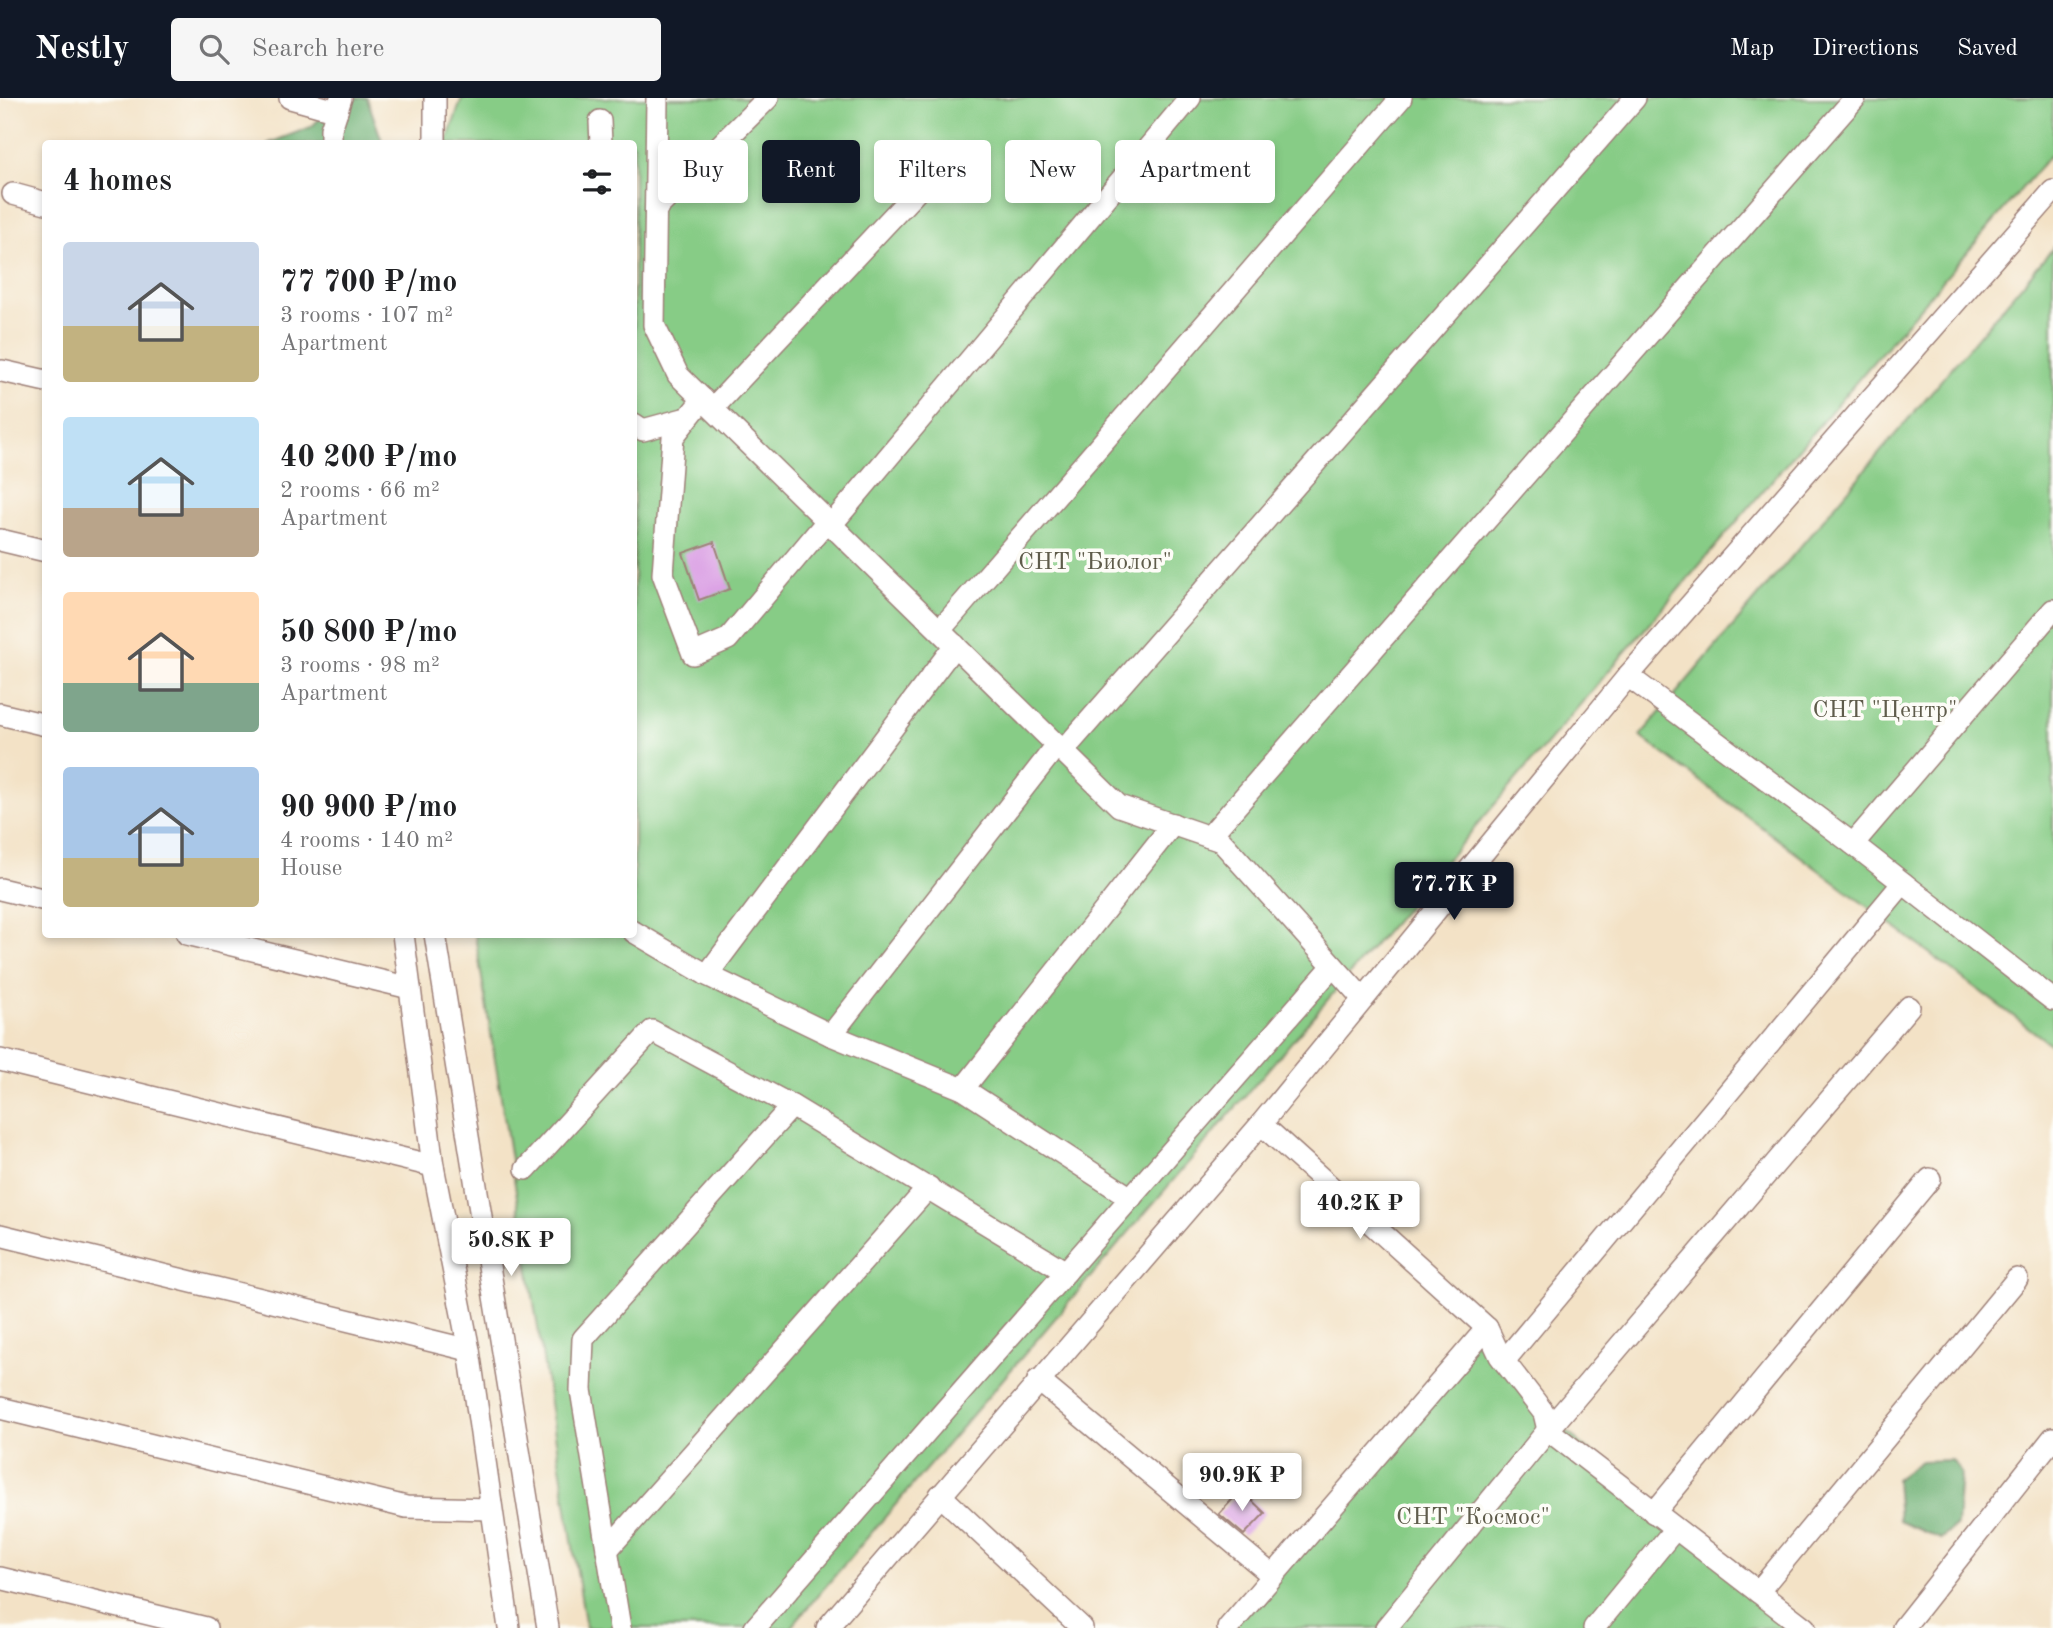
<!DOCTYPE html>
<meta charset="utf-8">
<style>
:root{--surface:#fff;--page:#f6f6f6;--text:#202124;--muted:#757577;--accent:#111827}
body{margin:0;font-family:"Old Standard TT",serif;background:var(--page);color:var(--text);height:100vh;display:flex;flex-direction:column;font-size:26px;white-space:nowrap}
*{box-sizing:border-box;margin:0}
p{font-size:23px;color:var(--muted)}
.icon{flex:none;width:38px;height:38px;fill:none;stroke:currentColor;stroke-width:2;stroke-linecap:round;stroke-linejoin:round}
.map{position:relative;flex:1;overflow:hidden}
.sheet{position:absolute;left:42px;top:42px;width:595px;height:798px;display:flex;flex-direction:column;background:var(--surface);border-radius:7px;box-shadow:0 4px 10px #0003}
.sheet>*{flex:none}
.top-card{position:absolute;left:658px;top:42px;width:665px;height:63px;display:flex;gap:14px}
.price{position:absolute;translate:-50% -60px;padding:0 16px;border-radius:7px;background:#fff;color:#222;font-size:23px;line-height:46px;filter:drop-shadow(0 2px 4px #0008)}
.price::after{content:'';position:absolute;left:50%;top:42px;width:21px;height:16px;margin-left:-10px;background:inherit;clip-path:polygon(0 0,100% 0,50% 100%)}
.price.selected{background:var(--accent);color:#fff}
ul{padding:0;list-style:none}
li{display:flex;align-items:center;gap:21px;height:175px;padding:0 21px}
li span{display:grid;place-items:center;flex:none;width:196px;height:140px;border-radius:7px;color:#555}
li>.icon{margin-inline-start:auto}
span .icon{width:84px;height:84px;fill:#fffc;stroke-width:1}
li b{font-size:30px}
h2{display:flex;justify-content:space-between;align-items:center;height:84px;padding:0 21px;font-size:30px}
.chip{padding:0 24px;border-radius:7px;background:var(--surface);box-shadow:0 4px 10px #0003;font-size:24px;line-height:63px}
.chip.selected{background:var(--accent);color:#fff}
header{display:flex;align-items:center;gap:42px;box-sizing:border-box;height:98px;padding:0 35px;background:var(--accent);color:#fff}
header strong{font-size:33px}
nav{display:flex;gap:38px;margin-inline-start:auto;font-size:24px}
.search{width:490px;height:63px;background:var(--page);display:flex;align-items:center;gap:18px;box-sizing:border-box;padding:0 24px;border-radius:7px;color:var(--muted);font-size:26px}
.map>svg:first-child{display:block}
.green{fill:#87cc86;stroke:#687658;stroke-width:2}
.forest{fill:#6db073;stroke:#5c684f;stroke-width:2}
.building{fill:#dca3e5}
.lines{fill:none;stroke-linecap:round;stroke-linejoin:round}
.minor-casing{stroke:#9e8078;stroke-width:24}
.minor{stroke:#fff;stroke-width:21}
.labels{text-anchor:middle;stroke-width:7;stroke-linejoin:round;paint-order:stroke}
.park-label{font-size:24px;fill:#5f5c4b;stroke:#fdfcf7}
</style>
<header>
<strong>Nestly</strong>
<div class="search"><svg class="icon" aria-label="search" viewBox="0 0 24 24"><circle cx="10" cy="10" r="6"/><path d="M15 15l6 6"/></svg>Search here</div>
<nav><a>Map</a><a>Directions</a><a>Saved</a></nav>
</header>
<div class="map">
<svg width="2053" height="1530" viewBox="0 0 2053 1530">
<rect width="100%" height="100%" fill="#fdfcf7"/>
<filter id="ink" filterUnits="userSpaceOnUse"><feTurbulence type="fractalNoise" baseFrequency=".0143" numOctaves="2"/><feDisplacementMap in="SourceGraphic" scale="14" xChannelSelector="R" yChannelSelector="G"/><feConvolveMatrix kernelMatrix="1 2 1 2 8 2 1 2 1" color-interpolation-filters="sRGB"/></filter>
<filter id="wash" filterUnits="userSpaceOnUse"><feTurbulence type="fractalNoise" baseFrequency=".00686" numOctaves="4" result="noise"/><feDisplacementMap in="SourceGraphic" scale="28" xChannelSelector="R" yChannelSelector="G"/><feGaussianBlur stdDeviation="1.57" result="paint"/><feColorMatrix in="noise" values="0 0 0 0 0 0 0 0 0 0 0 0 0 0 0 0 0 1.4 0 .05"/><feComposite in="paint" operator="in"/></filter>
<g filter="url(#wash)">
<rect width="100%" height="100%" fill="#f3e2c6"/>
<g class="green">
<polygon points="462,0 2053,0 2053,54 790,1530 586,1530 475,837 634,836 634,46 446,46"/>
<polygon points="2053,150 2053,948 1640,638"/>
<polygon points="1487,1230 1544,1315 1805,1530 1224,1530"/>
</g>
<g class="forest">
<polygon points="342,0 367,0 383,46 267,46 311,29"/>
<polygon points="1952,1362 1961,1375 1957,1427 1941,1441 1899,1423 1896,1381 1921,1363"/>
</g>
<g id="blocks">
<g class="building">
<polygon points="714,444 730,491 699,502 683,455"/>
<polygon points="1241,1392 1265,1415 1244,1437 1219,1416"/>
</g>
</g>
</g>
<g filter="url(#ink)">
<use href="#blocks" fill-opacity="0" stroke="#9e8078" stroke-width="2"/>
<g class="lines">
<g class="minor-casing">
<g id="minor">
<polyline points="290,0 337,13"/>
<polyline points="435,0 435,46"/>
<polyline points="657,0 654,227 678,277 1119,708 1221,743 1363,901"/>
<polyline points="600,23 601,46"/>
<polyline points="331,46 331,31 341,0"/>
<polyline points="13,96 46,105"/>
<polyline points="656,111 768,0"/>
<polyline points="2,273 46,283"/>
<polyline points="703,301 673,339 663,476 693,556 728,541 828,422"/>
<polyline points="713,310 931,78"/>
<polyline points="634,326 643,332 687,320"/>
<polyline points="832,426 1190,0"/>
<polyline points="0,442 46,453"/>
<polyline points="940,532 1401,0"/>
<polyline points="1628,578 1853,746 2053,902"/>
<polyline points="0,616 46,627"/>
<polyline points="1063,653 1635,0"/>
<polyline points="1209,739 1855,0"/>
<polyline points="1853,746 2053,512"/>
<polyline points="0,791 46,802"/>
<polyline points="634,834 707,877 831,937 963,991 1131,1100"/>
<polyline points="187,836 410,890"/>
<polyline points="403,836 433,1068 469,1252 509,1530"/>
<polyline points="435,836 548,1530"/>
<polyline points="707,877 955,547"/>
<polyline points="831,937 1057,647"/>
<polyline points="0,962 433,1068"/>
<polyline points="963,991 1173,726"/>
<polyline points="1261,1026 1487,1230 1500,1258 1544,1315 1548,1332 1805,1530"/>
<polyline points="526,1071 652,933 792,1008 1066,1174"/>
<polyline points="0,1137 469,1252"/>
<polyline points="1504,1263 1903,785"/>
<polyline points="1038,1282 1273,1478"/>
<polyline points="0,1310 406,1409 490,1411"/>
<polyline points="940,1397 1082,1530"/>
<polyline points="1654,1415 1930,1081"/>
<polyline points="607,1452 929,1089"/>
<polyline points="0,1480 206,1530"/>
<polyline points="1758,1494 2017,1181"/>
<polyline points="620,1530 581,1292 583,1241 792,1008"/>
<polyline points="755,1530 1333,868"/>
<polyline points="827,1530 1261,1026 1628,578 2053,93"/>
<polyline points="1228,1530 1487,1230"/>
<polyline points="1386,1530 1548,1332 1909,909"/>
<polyline points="1594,1530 1675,1431"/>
<polyline points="1903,1530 2053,1340"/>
</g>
</g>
<use href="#minor" class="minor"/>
</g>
</g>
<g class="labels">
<g class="park-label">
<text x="1095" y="471">СНТ "Биолог"</text>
<text x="1885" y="619">СНТ "Центр"</text>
<text x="1473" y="1426">СНТ "Космос"</text>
</g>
</g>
</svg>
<b class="price selected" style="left:1454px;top:824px">77.7K ₽</b>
<b class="price" style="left:1360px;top:1143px">40.2K ₽</b>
<b class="price" style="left:511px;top:1180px">50.8K ₽</b>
<b class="price" style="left:1242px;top:1415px">90.9K ₽</b>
<div class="top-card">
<a class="chip">Buy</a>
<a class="chip selected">Rent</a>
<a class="chip">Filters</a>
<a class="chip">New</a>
<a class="chip">Apartment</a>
</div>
<section class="sheet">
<h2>4 homes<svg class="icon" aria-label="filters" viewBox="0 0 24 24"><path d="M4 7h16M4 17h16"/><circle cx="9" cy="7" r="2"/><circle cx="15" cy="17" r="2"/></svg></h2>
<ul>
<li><span style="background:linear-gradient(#c9d6e8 60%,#c2b280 0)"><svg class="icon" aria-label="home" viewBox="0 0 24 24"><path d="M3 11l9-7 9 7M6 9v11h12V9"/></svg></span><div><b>77 700 ₽/mo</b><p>3 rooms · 107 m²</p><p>Apartment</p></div></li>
<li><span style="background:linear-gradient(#bfe0f5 65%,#b9a48a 0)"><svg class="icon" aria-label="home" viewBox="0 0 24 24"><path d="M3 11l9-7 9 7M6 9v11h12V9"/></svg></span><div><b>40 200 ₽/mo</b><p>2 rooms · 66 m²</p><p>Apartment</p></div></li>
<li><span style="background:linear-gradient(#ffd9b3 65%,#7fa58c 0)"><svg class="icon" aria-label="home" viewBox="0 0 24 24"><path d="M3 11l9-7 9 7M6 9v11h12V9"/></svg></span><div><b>50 800 ₽/mo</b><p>3 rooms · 98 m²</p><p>Apartment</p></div></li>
<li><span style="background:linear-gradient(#a9c7e8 65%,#c2b280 0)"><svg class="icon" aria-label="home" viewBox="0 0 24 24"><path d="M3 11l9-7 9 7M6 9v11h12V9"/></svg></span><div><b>90 900 ₽/mo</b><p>4 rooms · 140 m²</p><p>House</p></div></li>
</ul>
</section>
</div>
